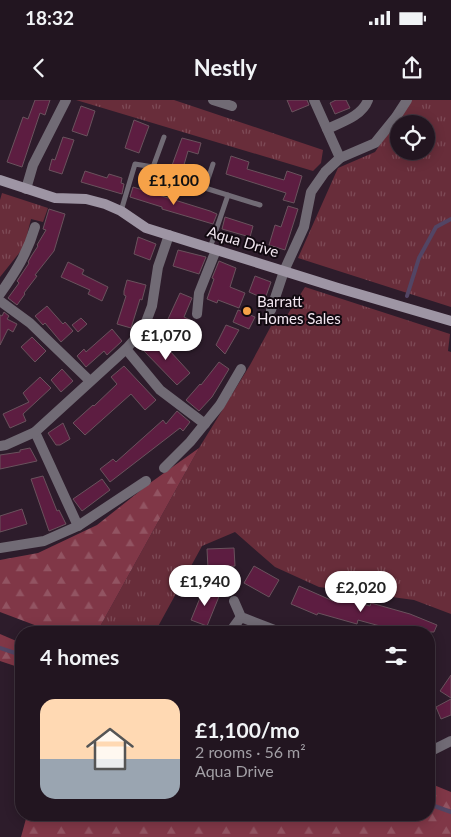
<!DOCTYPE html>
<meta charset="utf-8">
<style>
:root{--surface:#221520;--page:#2e222d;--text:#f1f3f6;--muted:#a29fa5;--line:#3f343e;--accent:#f6a248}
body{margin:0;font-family:Lato,sans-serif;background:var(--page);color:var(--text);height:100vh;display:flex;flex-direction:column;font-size:19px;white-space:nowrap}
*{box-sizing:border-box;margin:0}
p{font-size:16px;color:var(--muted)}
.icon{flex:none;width:28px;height:28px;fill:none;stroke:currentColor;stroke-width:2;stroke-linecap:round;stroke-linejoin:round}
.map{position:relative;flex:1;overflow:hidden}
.sheet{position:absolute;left:15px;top:526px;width:420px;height:195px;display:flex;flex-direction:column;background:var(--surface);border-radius:20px;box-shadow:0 2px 12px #0003,0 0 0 1px var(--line)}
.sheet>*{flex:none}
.buttons{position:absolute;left:390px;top:15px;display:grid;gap:10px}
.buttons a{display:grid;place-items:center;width:45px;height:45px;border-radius:50%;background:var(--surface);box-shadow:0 2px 12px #0003,0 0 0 1px var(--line);font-size:25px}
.price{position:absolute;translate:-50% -42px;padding:0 11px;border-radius:18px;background:#fff;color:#222;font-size:16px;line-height:32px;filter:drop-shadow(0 1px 2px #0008)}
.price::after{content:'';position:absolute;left:50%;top:30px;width:15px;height:11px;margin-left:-8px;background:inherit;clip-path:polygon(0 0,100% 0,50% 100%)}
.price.selected{background:var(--accent);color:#111}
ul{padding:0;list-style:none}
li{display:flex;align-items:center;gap:15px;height:125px;padding:0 25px}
li span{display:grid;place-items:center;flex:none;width:140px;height:100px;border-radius:15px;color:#555}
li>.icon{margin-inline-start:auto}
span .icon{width:60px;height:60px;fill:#fffc;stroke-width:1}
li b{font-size:21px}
h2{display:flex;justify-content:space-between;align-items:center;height:60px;padding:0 25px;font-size:21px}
.status{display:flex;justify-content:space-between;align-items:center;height:35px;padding:0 25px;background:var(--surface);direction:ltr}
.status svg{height:14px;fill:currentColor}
header{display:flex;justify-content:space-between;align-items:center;height:65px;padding:0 25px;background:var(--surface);font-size:22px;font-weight:700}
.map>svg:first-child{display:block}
.grass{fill:url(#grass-tufts);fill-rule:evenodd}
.forest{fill:url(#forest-firs)}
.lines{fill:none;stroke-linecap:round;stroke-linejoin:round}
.stream{stroke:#524564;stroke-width:4}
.building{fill:#5d1d41;stroke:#6a525d}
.lane{stroke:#716b75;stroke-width:5}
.street{stroke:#716b75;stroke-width:10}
.secondary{stroke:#9e95a4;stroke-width:10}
.poi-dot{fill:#f6a248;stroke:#110910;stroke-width:2}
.labels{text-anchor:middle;stroke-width:4;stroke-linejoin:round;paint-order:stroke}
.street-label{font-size:15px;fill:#f2e6f0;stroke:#110910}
.poi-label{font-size:15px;fill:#f2e6f0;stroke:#110910;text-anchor:start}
</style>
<div class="status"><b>18:32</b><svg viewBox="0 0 49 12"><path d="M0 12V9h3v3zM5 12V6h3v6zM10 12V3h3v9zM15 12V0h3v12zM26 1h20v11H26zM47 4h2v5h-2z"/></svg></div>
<header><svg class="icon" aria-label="back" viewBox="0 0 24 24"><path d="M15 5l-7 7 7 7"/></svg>Nestly<svg class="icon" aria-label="share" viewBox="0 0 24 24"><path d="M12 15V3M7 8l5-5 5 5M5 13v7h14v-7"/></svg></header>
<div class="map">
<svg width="451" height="737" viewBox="0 0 451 737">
<defs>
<pattern id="grass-tufts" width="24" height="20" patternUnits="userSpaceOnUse" patternTransform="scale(1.25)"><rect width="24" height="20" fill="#682d3a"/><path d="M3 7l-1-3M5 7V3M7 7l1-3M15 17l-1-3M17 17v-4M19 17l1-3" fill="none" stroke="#7e4b57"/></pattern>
<pattern id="forest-firs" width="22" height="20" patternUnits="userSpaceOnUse" patternTransform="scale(1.25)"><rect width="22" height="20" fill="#803747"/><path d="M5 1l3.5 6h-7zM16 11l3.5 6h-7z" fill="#925462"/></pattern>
</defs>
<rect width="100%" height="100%" fill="#2d1c2b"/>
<g class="grass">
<polygon points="76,0 174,0 323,50 321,63 313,71"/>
<path d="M410,0H451V207L298,158L338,68L375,52ZM399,24H426V51H399Z"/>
<polygon points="2,93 48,108 43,122 31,119 24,147 0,177 0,100"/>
<polygon points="305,187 450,234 448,251 451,252 451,514 414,500 319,487 275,467 235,432 202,446 155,532 97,532 199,348 250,265 277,215 286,217"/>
</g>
<g class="forest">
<polygon points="199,348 97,532 53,532 0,512 0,460 38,453 97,425 150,383"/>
<polygon points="0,534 21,543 21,568 0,561"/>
<polygon points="429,683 451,692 451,737 21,737 27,715 429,715"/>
</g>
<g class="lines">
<g class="stream">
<polyline points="407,196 419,158 436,127 451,119"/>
<polyline points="0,548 21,555"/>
<polyline points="429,704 451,712"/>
</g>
</g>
<g class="building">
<polygon points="35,0 50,0 45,15 40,13 22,67 7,62 23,17 28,19"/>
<polygon points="287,0 307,0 309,5 292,12"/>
<polygon points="336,0 346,0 350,8 335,14 330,3"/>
<polygon points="81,6 95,11 87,36 72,31"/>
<polygon points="134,20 149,26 139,53 125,48"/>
<polygon points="63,37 74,40 62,74 49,70 52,59 55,60"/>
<polygon points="182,38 201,43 198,54 188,51 179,82 167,79"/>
<polygon points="231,56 249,62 247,69 284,80 287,71 302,76 294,103 283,100 286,93 226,74"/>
<polygon points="85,71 107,78 109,74 122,78 121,83 124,84 122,94 81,82"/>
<polygon points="133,87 210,111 217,114 213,124 162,109 162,107 130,97"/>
<polygon points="288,106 298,109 285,150 269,145 275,125 281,127"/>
<polygon points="49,109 65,114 54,151 35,175 37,176 24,193 25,194 17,205 8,198 19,183 17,181 29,163 28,162 32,155 38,146 37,145 46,130 43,129"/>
<polygon points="225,117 253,126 250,137 222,129"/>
<polygon points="138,137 156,144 150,160 134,154"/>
<polygon points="178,150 206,157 199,174 173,166"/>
<polygon points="219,161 236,168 230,187 245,193 239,208 218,200 217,203 207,199 214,179 212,178"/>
<polygon points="68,162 84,170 82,174 108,187 102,201 88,194 90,190 61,177"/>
<polygon points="255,176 271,182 265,199 249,192"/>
<polygon points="127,180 146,185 142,200 140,199 131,228 117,224 126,196 124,195 124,191"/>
<polygon points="180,193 192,198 184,217 190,220 180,240 162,232"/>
<polygon points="47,206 63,224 65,222 73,231 61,242 45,223 43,225 35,216"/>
<polygon points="238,210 255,217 249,229 233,222"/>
<polygon points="4,212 9,216 7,219 17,224 13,232 8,229 0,245 0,215 2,216"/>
<polygon points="81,218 87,224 78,232 72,225"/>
<polygon points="226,225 239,230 225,254 216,245"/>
<polygon points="112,229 122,241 107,255 104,251 86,267 77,256 84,249 86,252"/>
<polygon points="32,237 46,251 35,262 21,247"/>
<polygon points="155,237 158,241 159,239 190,273 177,285 142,249"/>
<polygon points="219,262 229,269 212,297 199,311 186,300 200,284 201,285"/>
<polygon points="124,266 156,300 145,310 131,294 85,335 73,323 93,305 94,306 117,284 111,277"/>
<polygon points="62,269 73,281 61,292 51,280"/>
<polygon points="40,277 51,288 23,314 26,321 10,328 3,314 29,302 23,293"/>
<polygon points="177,311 190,322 183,331 180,328 110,382 100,369 113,359 116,362 163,320 166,324"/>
<polygon points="63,323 70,339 60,345 56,345 48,333"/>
<polygon points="30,348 37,361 0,369 0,355 20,352 20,350"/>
<polygon points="43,376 57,411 59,410 66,424 49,431 31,379"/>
<polygon points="102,379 110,390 82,411 73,399"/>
<polygon points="22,409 27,424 0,432 0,416"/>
<polygon points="234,448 235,466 208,468 207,449"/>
<polygon points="254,466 279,480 269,497 244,483"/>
<polygon points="299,486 333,501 334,496 370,506 371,503 410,514 437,525 434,532 402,532 358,520 357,524 318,513 317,515 291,504"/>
<polygon points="204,488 220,494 207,526 191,520"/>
<polygon points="451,575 451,598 440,591"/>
<polygon points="451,599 451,615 441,619 436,607"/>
</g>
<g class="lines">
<g class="lane">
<polyline points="213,64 205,88 260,105"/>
<polyline points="121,111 135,64 153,67 164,37"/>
<polyline points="210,148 228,95"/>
</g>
<g class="street">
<polyline points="213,0 232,6"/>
<polyline points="314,0 340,58"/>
<path d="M327,29C342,22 362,16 368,0"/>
<polyline points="26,89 33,65 66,0"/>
<path d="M0,194C16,171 27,154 35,127"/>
<polyline points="0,201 30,223 90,281"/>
<polyline points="271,210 284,171 304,127 311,92 325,72 340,58 375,43 396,17 407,0"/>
<polyline points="197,214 199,193 216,150"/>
<polyline points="126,249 160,290 205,324"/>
<polyline points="35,332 78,426"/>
<polyline points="0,346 6,345 35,332 126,249 143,230 152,206 158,167 169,135"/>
<polyline points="164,368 190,342 220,305 241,269"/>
<polyline points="0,448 44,441 78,426 146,381"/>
<polyline points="234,501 241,517 277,531"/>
<polyline points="230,532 241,517"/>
<polyline points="429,652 451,641"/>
</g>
<polyline class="secondary" points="0,80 55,98 86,99 105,104 121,111 146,128 338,188 451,221"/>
</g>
<circle class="poi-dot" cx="247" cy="211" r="5"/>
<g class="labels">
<g class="street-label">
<text transform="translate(243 142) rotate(17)" y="5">Aqua Drive</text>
</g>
<g class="poi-label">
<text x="257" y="207">Barratt<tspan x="257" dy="17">Homes Sales</tspan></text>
</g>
</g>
</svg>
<div class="buttons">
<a><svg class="icon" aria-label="locate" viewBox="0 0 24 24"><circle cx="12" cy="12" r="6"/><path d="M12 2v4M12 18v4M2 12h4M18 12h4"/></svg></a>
</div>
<b class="price selected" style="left:174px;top:106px">£1,100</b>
<b class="price" style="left:166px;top:261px">£1,070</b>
<b class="price" style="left:205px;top:507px">£1,940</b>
<b class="price" style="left:361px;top:513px">£2,020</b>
<section class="sheet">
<h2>4 homes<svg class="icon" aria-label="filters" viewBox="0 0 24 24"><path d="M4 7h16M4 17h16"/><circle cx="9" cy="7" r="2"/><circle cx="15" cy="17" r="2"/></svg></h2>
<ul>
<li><span style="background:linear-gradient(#ffd9b3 60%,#9aa5b1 0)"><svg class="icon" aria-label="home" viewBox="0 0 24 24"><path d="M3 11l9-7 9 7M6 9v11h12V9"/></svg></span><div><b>£1,100/mo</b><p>2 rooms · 56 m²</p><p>Aqua Drive</p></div></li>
</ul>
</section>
</div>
